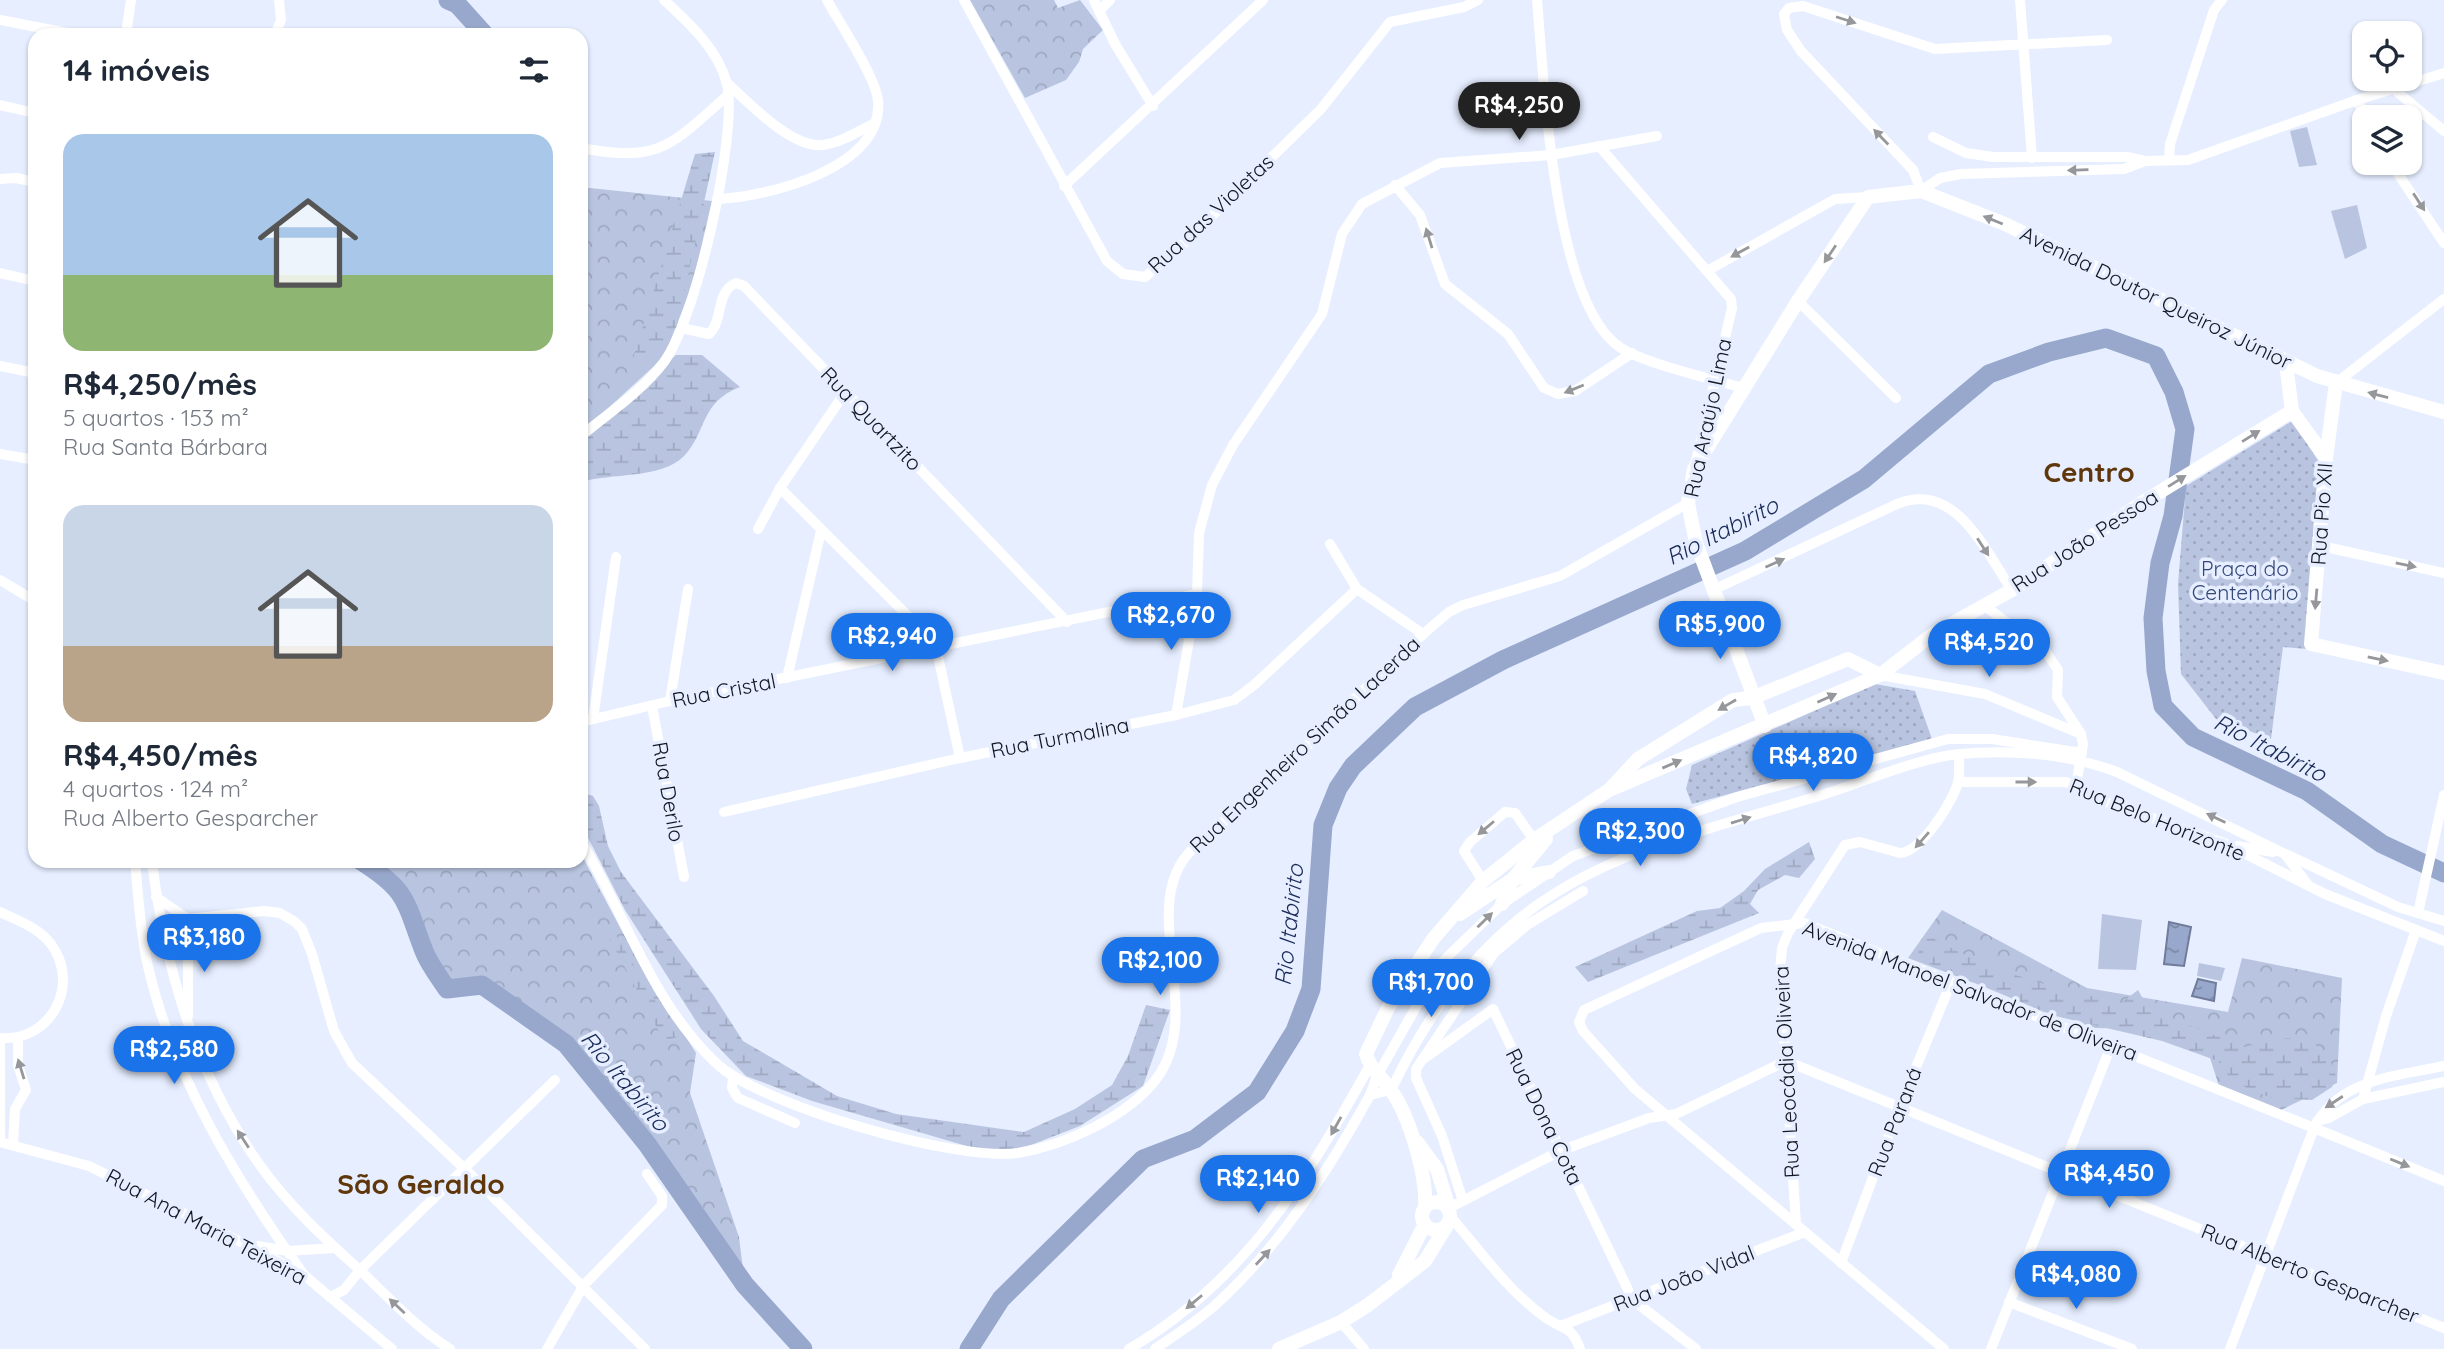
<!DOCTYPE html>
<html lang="pt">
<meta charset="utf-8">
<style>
:root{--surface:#fff;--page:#f6f6f7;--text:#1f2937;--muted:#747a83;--accent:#1a73e8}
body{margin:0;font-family:Quicksand,sans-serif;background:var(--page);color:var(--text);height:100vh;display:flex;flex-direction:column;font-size:26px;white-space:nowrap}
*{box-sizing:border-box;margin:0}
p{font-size:23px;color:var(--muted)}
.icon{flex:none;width:38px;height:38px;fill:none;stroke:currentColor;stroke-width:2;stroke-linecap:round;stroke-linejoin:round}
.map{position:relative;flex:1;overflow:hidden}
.sheet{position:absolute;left:28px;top:28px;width:560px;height:840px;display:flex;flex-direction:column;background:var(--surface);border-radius:21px;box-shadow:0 2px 5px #0004}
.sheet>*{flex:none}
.fabs{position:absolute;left:2352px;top:21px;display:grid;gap:14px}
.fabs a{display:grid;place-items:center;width:70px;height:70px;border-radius:14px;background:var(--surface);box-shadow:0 2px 5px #0004;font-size:35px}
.price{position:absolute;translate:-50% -60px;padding:0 16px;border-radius:24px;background:var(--accent);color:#fff;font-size:23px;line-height:46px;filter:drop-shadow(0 2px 4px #0008)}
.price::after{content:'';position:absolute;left:50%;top:42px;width:21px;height:16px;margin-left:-10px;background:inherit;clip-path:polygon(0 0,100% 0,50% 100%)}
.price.on{background:#222;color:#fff}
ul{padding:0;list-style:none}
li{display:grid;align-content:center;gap:14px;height:371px;padding:0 35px}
li span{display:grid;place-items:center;height:217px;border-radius:21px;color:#555}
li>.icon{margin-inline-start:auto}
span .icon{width:126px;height:126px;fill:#fffc;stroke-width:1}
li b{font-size:30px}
h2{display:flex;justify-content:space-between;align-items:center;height:84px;padding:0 35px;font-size:30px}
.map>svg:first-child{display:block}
.forest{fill:url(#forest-crowns)}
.wetland{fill:url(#wetland-marsh)}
.park{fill:url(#park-dots)}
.pitch{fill:#b9c5e0}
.water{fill:url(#water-ripples);stroke:#707c99;stroke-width:2}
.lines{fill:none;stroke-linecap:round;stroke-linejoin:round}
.river{stroke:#98a8cc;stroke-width:19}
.minor{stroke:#fff;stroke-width:10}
.major{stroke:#fff;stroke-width:14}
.oneway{fill:#95979b}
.labels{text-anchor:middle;stroke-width:7;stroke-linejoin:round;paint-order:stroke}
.street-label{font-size:21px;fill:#131721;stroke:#e6eeff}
.park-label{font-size:21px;fill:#344779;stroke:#e6eeff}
.water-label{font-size:23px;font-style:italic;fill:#192a58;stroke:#e6eeff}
.district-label{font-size:28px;font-weight:bold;fill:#60370b;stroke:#e6eeff}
</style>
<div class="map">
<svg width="2444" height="1349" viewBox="0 0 2444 1349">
<defs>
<pattern id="forest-crowns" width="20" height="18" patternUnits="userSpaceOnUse" patternTransform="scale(1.75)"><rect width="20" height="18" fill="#b9c5e0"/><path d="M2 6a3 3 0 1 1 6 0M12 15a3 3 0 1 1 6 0" fill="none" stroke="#9ea8c0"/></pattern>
<pattern id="wetland-marsh" width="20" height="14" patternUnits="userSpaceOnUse" patternTransform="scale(1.75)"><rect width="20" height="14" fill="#b9c5e0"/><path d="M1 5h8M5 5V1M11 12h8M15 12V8" fill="none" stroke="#9ea8c0"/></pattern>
<pattern id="park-dots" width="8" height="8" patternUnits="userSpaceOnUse" patternTransform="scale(1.75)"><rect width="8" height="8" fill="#b9c5e0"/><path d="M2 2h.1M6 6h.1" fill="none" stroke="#9ea8c0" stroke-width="1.8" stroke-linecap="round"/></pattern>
<pattern id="water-ripples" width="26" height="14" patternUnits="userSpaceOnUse" patternTransform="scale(1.75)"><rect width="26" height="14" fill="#98a8cc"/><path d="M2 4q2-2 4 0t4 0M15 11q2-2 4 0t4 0" fill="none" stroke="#7b88a5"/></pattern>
</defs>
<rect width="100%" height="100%" fill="#e6eeff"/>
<g class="forest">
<polygon points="970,0 1054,0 1058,8 1080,0 1103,30 1083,49 1079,62 1066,80 1025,98"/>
<polygon points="581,187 712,201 692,286 664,357 581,433"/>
<polygon points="581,854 639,963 696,1053 690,1093 739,1237 745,1285 647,1144 566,1044 482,985 447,989 425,953 412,911 394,884 361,861 581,861"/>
<polygon points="1942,910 2087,988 2228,1012 2242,958 2342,978 2337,1083 2281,1110 2219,1086 2210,1058 2149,1029 2094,1028 1908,958"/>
</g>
<g class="wetland">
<polygon points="715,152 677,326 656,354 629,372 695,154"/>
<path d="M676,355H702L740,387C700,402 707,432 684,456C662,479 610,473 581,482V433Z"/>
<polygon points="581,792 593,796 599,806 608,846 621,872 714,996 743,1041 837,1096 896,1114 1024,1132 1075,1109 1112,1085 1128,1056 1146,1005 1170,1010 1143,1086 1080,1126 1018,1150 977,1149 812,1101 746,1076 701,1029 625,910 581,824"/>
<polygon points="1809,842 1815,859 1799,878 1785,875 1758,890 1750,904 1759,913 1588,982 1575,967 1697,911 1720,908 1744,891 1765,869"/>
<polygon points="612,927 613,930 677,1037 664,1041 605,930"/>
<path d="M1925,934C1986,969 2053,989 2121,1003L2138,990L2146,1004L2156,1012L2244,1047L2287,1038L2312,1041L2331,1063L2336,1076L2332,1087L2312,1100L2273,1098L2252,1091L2230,1078L2218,1061L2162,1041L2051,1015L1916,958Z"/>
</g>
<g class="park">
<polygon points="2292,421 2319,462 2307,649 2283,647 2271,739 2216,719 2181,674 2178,584 2186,486"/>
<polygon points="1875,684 1915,691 1932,739 1692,804 1686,789 1692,765"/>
</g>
<g class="pitch">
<polygon points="2307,127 2317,165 2299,167 2290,131"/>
<polygon points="2357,205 2367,248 2345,259 2331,211"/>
<polygon points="2102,914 2142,920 2136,970 2098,969"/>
<polygon points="2199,963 2225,968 2221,981 2197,976"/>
</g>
<g class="water">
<polygon points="2169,922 2191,927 2184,966 2164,964"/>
<polygon points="2198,979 2216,983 2214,1001 2192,996"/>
</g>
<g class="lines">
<g class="river">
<polyline points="448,0 457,4 485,35"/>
<path d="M361,861C409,891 405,902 424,951C429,964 439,977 447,989L482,985L566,1044L647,1144L745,1285L803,1349"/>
<polyline points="969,1349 1001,1299 1143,1159 1195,1139 1257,1092 1295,1031 1311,989 1323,825 1338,788 1353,766 1415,707 1503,660 1745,551 1864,479 1989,374 2049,352 2106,338 2156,356 2174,392 2185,429 2173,516 2160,563 2153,618 2156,671 2163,706 2193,737 2307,791 2382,844 2444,873"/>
</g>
<g class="minor">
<polyline points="964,0 1107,261 1123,274 1145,277 1180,247 1321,109 1390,22 1464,7 1478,0"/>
<polyline points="1094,0 1115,44 1153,106"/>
<path d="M1537,0C1544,78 1553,305 1621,348C1646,364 1713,379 1743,388"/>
<polyline points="2020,0 2032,158"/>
<polyline points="1099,11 1110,0"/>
<polyline points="0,20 78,35"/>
<polyline points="126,35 131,0"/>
<polyline points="275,35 281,20 279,0"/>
<polyline points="2107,40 1935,49 1803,6 1789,8 1784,14 1787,30 1801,51 1913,170 1921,191 1940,178 1961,174 2124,169 2145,161 2188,160 2357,100 2444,73"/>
<path d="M726,82C748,102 791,148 822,145C840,143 857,132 873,124"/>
<polyline points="2395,90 2444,131"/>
<polyline points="2357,100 2365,117"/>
<polyline points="0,105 35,113"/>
<polyline points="1933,137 1966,153 1993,157 2127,157 2145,161"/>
<polyline points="1599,146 1731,299 1732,308 1696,461"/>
<path d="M581,148C661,163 671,145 728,95"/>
<polyline points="2169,160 2170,144 2214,10 2222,0"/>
<polyline points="2391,163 2444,243"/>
<polyline points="0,179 16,178 35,182"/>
<polyline points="1395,185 1420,215 1445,284 1508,334 1544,388 1558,394 1575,391 1632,353"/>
<polyline points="1064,186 1263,0"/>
<path d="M717,199C766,197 884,169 878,101C876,77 840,24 827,0"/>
<polyline points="1707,271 1835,199 1868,197"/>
<polyline points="0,273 35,281"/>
<polyline points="1798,301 1896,398"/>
<path d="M682,328L709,334C724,320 715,292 736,283L744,286L1067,622"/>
<polyline points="0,366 35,373"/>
<polyline points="2336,383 2444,299"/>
<path d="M581,436C609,413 642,391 664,362C696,319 738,136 727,84C718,49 690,24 664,0"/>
<polyline points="0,454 35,460"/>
<polyline points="780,488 920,628 936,647 960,758"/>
<polyline points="758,529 780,488 846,391"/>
<polyline points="1330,544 1357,589 1423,634"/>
<polyline points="2321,546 2444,573"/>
<polyline points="0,580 35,601"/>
<path d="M1713,590L1897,504C1956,480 1985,551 2012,590"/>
<polyline points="1985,606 2046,652 2058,670 2057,697 2081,734 2083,744 2076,786"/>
<polyline points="1880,675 1985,694 2081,734"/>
<polyline points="787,678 821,531"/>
<polyline points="670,701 688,589"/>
<polyline points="652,706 684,877"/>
<polyline points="1176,715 1197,594 1199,533 1212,485 1233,445 1322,314 1342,234 1362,204 1440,163 1551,155 1657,136"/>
<polyline points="593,719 616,557"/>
<polyline points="581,722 670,701 1197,594"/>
<polyline points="1958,782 2066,782 2109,803 2224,843 2325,894 2444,941"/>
<polyline points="724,812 960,758 1176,715 1234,700 1254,685 1357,589"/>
<path d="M581,841C625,914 652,1003 716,1063C760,1105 957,1162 1018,1153C1065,1145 1128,1117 1157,1078C1198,1022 1156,938 1173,882C1176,872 1182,860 1189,853C1211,828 1241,810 1265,787C1326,729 1384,666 1449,612L1463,605L1560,576L1688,503"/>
<polyline points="2237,846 2273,852"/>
<polyline points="2288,855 2398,907 2444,921"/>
<path d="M135,861C138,894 140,929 147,962C172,1076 237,1181 304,1275"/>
<path d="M152,861C165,970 196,1074 259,1164C288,1205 325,1239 362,1272C390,1299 417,1328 450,1349"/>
<polyline points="1483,881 1464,851 1470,842 1505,812 1515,813 1534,840"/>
<polyline points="156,897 188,919 264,911 280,913 295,922 302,929 312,954 334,1031 352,1063 466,1170 645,1349"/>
<path d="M0,912C18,921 38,927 51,944C81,985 51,1042 0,1038"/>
<polyline points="2418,913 2444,795"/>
<polyline points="188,919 188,1016"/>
<polyline points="0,1038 0,1142"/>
<polyline points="1425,1058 1493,1009 1633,1300 1696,1349"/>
<polyline points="733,1078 732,1088 738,1098 795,1123"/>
<polyline points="1370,1095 1377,1076 1441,963 1502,904 1573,856 1737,797 1948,739 1992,739 2082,753"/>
<polyline points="2363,1099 2386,1016 2416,930"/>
<polyline points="2317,1121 2329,1118 2363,1099 2444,1082"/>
<polyline points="0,1142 89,1166 257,1250 304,1275 392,1349"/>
<polyline points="13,1145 15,1109 26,1090 18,1065 18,1039"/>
<polyline points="1463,1201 1442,1136 1416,1078 1416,1069 1494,953 1527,925 1583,891"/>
<polyline points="1449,1208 1560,1151 1649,1118 1676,1114 1786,1061 2444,1328"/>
<path d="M1451,1217C1480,1251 1509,1292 1546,1318C1564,1331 1571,1324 1580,1349"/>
<path d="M1796,1224L1780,970L1782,948L1788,933L1845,845L1860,842L1900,853C1921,852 1953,802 1958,782C1960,774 1959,763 1959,754"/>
<polyline points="258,1246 287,1251 335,1248"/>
<polyline points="1841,1263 1899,1108 1951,983"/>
<polyline points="330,1297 344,1290 360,1270 555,1080"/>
<polyline points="2009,1302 2132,1349"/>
<polyline points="1341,1322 1364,1349"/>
<polyline points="1563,1325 1805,1232"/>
<polyline points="547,1349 584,1285 662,1205 662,1196 647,1174"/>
<path d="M1129,1349C1244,1282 1306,1180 1369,1067"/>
<path d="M1155,1349C1174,1336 1194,1323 1212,1308C1279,1248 1327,1173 1370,1095L1391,1090C1426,1018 1468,956 1533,908C1619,845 1728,825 1828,793C1869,780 1918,758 1960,754C2010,749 2070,754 2117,772L2285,854L2308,885"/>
<path d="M1944,1349L1635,1089L1583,1031L1579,1022L1584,1010L1761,928L1804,923L2314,1128C2338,1079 2396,1076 2444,1066"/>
<polyline points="1991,1349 2111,1046"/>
<polyline points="2230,1349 2314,1128 2444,1181"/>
</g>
<g class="major">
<polyline points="2286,363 2292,411"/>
<polyline points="2336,383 2326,458 2311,644 2444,673"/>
<polyline points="2292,411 2326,458"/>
<polyline points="1765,726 1696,543 1688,503 1694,469 1798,301 1868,197 1921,191 2005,224 2317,376 2444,412"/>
<polyline points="1612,787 1638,759 1733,700 1752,698 1848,659 1880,675"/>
<polyline points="1502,904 1513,879 1546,839"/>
<polyline points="1460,914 1513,879 1549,872"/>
<polyline points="1417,1142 1437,1169 1449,1208"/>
<circle cx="1436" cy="1216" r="14"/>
<path d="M1425,1206C1427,1175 1409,1114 1390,1089C1380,1075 1371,1070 1366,1054L1388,1008L1433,939L1483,881L1534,840L1609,790L1880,675L1933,634L2012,590L2140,504L2292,411"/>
<polyline points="1399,1275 1425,1224"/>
<polyline points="1279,1349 1341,1322 1368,1305 1425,1261 1449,1222"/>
</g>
</g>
<defs><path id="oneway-solid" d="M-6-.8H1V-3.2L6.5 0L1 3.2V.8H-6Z" transform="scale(1.75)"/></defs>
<g class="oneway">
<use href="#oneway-solid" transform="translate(1846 20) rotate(18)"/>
<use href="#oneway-solid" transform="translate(1881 137) rotate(-134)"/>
<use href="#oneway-solid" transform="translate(2078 170) rotate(178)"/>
<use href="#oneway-solid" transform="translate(2419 202) rotate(57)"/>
<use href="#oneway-solid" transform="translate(1993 220) rotate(-158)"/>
<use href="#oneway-solid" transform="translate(1429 238) rotate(-107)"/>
<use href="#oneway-solid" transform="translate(1740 252) rotate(151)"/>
<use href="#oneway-solid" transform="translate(1830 254) rotate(124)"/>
<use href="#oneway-solid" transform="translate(1574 389) rotate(158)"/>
<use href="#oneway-solid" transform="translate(2378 395) rotate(-165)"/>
<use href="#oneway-solid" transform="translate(2251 436) rotate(-32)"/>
<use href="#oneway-solid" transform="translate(2177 481) rotate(-32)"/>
<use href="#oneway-solid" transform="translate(1983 547) rotate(57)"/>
<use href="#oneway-solid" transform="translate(1775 563) rotate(-24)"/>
<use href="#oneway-solid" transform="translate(2406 565) rotate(12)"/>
<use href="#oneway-solid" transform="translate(2316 599) rotate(95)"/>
<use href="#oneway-solid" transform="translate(2378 659) rotate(12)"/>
<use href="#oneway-solid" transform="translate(1827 698) rotate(-24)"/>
<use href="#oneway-solid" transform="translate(1727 705) rotate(150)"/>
<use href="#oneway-solid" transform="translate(1672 764) rotate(-23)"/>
<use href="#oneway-solid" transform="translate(2026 782)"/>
<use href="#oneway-solid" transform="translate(2216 818) rotate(-154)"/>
<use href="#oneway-solid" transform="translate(1741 820) rotate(-17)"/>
<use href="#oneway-solid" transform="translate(1486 828) rotate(140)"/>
<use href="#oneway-solid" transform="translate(1922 840) rotate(131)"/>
<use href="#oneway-solid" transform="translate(1485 920) rotate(-44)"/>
<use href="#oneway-solid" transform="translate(21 1069) rotate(-107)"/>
<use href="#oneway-solid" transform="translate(2334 1102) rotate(147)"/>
<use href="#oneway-solid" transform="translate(1336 1126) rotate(119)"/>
<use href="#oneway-solid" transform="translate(243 1139) rotate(-123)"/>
<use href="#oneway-solid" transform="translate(2400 1163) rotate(22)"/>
<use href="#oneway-solid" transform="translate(1263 1257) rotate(-47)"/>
<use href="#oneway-solid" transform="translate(1194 1302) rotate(140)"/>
<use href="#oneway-solid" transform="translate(397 1306) rotate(-137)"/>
</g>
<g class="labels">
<g class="street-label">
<text transform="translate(1211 214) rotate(-43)" y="7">Rua das Violetas</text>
<text transform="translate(2156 298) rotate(26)" y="7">Avenida Doutor Queiroz Júnior</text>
<text transform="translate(1708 418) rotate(-78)" y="7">Rua Araújo Lima</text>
<text transform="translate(871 419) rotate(46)" y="7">Rua Quartzito</text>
<text transform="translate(2322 514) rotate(-86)" y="7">Rua Pio XII</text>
<text transform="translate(2085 541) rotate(-33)" y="7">Rua João Pessoa</text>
<text transform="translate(724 691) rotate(-11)" y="7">Rua Cristal</text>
<text transform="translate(1060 738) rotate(-11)" y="7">Rua Turmalina</text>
<text transform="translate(1305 745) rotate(-43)" y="7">Rua Engenheiro Simão Lacerda</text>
<text transform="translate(668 792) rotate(80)" y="7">Rua Derilo</text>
<text transform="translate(2157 820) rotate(22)" y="7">Rua Belo Horizonte</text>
<text transform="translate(1970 991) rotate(21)" y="7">Avenida Manoel Salvador de Oliveira</text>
<text transform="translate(1787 1072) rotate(-93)" y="7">Rua Leocádia Oliveira</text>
<text transform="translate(1544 1117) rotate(64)" y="7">Rua Dona Cota</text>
<text transform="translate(1895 1122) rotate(-69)" y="7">Rua Paraná</text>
<text transform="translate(206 1227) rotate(28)" y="7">Rua Ana Maria Teixeira</text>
<text transform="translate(2310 1274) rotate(22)" y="7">Rua Alberto Gesparcher</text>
<text transform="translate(1684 1279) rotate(-21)" y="7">Rua João Vidal</text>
</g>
<g class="park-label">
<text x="2245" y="576">Praça do<tspan x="2245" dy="24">Centenário</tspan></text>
</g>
<g class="water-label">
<text transform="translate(1722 531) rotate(-27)" y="8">Rio Itabirito</text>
<text transform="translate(2270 748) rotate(27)" y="8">Rio Itabirito</text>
<text transform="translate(1289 925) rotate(-84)" y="8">Rio Itabirito</text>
<text transform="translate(625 1081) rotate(50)" y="8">Rio Itabirito</text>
</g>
<g class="district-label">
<text x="2089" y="482">Centro</text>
<text x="421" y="1194">São Geraldo</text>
</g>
</g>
</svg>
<div class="fabs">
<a><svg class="icon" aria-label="locate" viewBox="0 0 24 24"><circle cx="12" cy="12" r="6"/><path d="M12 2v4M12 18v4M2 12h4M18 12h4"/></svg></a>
<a><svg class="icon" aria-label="layers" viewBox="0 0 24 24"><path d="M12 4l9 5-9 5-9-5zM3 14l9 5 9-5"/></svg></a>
</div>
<b class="price on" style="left:1519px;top:142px">R$4,250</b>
<b class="price" style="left:1171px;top:652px">R$2,670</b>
<b class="price" style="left:1720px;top:661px">R$5,900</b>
<b class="price" style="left:892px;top:673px">R$2,940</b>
<b class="price" style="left:1989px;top:679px">R$4,520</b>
<b class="price" style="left:1813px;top:793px">R$4,820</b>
<b class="price" style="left:1640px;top:868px">R$2,300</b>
<b class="price" style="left:204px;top:974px">R$3,180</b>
<b class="price" style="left:1160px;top:997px">R$2,100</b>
<b class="price" style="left:1431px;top:1019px">R$1,700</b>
<b class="price" style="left:174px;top:1086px">R$2,580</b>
<b class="price" style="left:2109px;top:1210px">R$4,450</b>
<b class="price" style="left:1258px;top:1215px">R$2,140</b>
<b class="price" style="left:2076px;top:1311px">R$4,080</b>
<section class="sheet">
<h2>14 imóveis<svg class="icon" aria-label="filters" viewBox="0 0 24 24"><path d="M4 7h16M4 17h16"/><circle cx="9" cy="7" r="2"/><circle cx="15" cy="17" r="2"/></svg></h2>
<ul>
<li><span style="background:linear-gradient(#a9c7e8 65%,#8fb573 0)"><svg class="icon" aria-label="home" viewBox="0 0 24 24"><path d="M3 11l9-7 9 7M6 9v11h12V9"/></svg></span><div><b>R$4,250/mês</b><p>5 quartos · 153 m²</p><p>Rua Santa Bárbara</p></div></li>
<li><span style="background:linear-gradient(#c9d6e8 65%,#b9a48a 0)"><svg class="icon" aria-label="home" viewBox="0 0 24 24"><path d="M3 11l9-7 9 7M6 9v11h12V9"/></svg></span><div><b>R$4,450/mês</b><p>4 quartos · 124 m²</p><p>Rua Alberto Gesparcher</p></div></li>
</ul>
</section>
</div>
